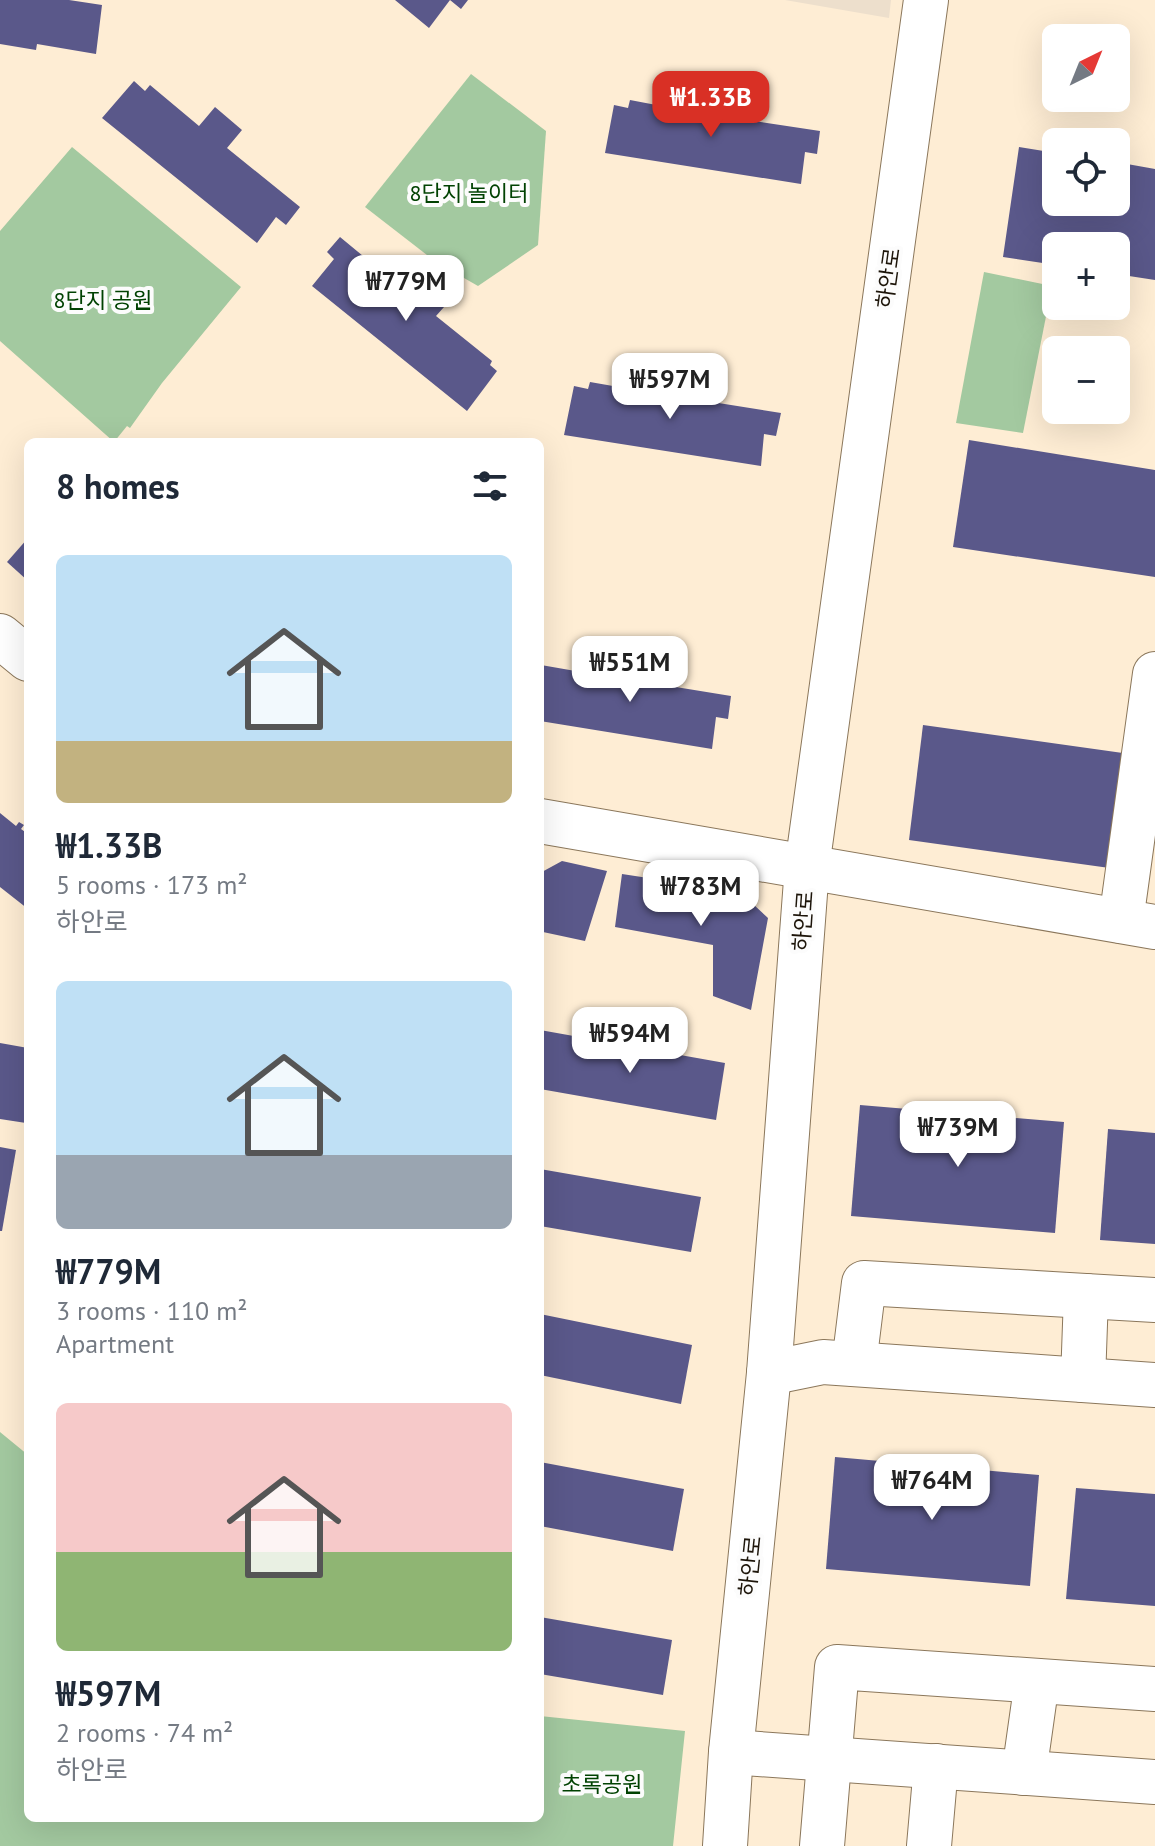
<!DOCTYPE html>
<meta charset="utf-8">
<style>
:root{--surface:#fff;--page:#f2f2f3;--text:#1f2937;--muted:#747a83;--accent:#d93025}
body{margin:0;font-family:"PT Sans","Noto Sans KR",sans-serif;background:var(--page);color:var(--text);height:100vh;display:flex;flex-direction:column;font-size:30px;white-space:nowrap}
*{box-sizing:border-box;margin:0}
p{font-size:26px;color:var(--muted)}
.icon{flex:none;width:44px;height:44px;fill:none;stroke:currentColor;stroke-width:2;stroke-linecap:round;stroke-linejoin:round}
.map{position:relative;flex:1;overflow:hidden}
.sheet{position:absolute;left:24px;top:438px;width:520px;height:1384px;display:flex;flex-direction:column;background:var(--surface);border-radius:12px;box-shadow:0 8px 32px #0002}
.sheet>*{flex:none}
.needle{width:52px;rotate:43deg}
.controls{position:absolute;left:1042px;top:24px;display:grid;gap:16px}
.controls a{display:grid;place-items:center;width:88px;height:88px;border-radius:12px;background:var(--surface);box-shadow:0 8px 32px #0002;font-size:40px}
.price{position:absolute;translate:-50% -68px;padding:0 18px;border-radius:16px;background:#fff;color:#222;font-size:26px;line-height:52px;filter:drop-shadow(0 2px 4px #0008)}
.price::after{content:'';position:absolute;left:50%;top:48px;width:24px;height:18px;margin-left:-12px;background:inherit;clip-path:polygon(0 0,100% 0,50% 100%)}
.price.selected{background:var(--accent);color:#fff}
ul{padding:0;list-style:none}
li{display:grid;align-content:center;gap:16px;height:424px;padding:0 32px}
li span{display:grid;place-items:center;height:248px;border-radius:12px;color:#555}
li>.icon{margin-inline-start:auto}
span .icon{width:144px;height:144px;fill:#fffc;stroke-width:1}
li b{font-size:34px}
h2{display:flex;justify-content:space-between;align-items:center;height:96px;padding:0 32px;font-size:34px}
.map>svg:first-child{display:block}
.commercial{fill:#eddfcc}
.green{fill:#a3c9a0}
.building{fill:#5a588a}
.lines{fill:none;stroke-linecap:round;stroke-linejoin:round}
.minor-casing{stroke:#8b775b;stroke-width:46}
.minor{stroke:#fff;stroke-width:44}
.labels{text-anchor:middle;stroke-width:8;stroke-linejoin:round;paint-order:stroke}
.park-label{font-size:22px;fill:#014202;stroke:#fcfcfc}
.street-label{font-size:22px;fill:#1d150a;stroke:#fcfcfc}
</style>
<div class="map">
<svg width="1155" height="1846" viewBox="0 0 1155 1846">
<rect width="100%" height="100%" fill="#feedd4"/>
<polygon class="commercial" points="785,0 891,0 889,18"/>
<g class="green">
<polygon points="471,74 546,131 538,245 478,286 436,262 365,207"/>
<polygon points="72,147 241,287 162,383 130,428 127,426 114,442 0,341 0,231"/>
<polygon points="984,272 1052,286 1023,433 956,423"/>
<polygon points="0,1432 28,1455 28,1818 540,1818 540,1716 685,1731 673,1846 0,1846"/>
</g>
<g class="building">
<polygon points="0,0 69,0 102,5 96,54 37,44 36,50 0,44"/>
<polygon points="395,0 468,0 461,9 450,0 429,28"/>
<polygon points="134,81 145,91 150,85 199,126 215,107 242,130 227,148 300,207 286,225 276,217 257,243 102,118"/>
<polygon points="697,88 732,93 727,117 820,131 817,154 805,152 801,184 605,153 614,105 628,108 630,100 693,112"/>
<polygon points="1019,147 1056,153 1056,202 1116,202 1116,162 1155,169 1155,280 1116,274 1116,246 1056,246 1056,265 1003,257"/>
<polygon points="340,237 409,294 425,276 452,298 436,316 492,361 490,365 497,371 467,411 312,286 334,259 327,252"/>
<polygon points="657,369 692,375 687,398 781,413 776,436 764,434 761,466 564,435 574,386 588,389 590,382 653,393"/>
<polygon points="969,440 1155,470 1155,577 953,547"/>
<polygon points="28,538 28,581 7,562"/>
<polygon points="609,652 643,658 639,681 731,696 728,719 716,717 712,749 540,721 541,665 604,676"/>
<polygon points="923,725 1137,755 1124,870 909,840"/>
<polygon points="0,813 16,826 19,822 24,825 21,829 28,834 28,909 0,887"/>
<polygon points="562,861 607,871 585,941 543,932 540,943 540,873"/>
<polygon points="622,874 740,892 768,918 751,1010 713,996 713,945 615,927"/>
<polygon points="540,1030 725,1063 716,1120 540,1089"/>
<polygon points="0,1043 28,1048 26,1123 0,1119"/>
<polygon points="860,1105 1064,1122 1055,1233 851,1216"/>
<polygon points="1108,1129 1155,1133 1155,1244 1100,1240"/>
<polygon points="0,1147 16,1150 2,1231 0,1231"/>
<polygon points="540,1169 701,1197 691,1252 540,1226"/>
<polygon points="540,1314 692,1345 681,1404 540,1375"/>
<polygon points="835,1457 1039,1475 1030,1586 826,1569"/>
<polygon points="540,1462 684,1489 673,1551 540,1526"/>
<polygon points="1076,1488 1155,1494 1155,1606 1066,1599"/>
<polygon points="540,1617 672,1640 663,1695 540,1674"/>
</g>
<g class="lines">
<g class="minor-casing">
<g id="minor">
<polyline points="0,636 28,659"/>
<polyline points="540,821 1155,927"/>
<polyline points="1121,921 1155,674"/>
<polyline points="854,1364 864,1283 1155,1300"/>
<polyline points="769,1373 823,1362 1155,1385"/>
<polyline points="1083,1380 1086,1296"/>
<polyline points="731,1752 1155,1782"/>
<polyline points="1024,1773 1037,1681"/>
<polyline points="725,1846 731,1752 769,1373 807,867 926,0"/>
<polyline points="822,1846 837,1667 1155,1689"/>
<polyline points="929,1846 936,1766"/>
</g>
</g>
<use href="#minor" class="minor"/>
</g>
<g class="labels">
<g class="park-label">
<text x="469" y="201">8단지 놀이터</text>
<text x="103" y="308">8단지 공원</text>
<text x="602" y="1792">초록공원</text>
</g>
<g class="street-label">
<text transform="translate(888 278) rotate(-82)" y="8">하안로</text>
<text transform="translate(803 921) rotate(-86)" y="8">하안로</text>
<text transform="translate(750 1566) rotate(-84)" y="8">하안로</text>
</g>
</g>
</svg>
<div class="controls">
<a><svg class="needle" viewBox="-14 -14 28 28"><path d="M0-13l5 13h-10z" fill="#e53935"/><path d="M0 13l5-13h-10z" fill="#747a83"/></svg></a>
<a><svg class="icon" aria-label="locate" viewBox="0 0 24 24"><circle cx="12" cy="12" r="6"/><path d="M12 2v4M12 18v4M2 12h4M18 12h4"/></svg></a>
<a>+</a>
<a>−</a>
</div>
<b class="price selected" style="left:711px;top:139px">₩1.33B</b>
<b class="price" style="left:406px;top:323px">₩779M</b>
<b class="price" style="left:670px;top:421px">₩597M</b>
<b class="price" style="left:630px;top:704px">₩551M</b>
<b class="price" style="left:701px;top:928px">₩783M</b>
<b class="price" style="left:630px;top:1075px">₩594M</b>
<b class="price" style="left:958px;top:1169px">₩739M</b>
<b class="price" style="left:932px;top:1522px">₩764M</b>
<section class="sheet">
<h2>8 homes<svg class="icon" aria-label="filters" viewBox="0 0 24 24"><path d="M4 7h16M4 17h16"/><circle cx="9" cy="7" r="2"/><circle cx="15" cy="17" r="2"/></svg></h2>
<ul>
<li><span style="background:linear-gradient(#bfe0f5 75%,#c2b280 0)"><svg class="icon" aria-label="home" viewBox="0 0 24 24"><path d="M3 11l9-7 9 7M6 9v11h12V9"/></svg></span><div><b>₩1.33B</b><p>5 rooms · 173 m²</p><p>하안로</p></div></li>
<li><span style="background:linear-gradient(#bfe0f5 70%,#9aa5b1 0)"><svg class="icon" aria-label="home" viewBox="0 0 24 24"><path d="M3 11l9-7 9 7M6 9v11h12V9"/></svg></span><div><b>₩779M</b><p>3 rooms · 110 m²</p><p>Apartment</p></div></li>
<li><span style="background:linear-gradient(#f6c9c9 60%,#8fb573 0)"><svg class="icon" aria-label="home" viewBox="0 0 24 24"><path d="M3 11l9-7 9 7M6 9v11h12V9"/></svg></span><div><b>₩597M</b><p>2 rooms · 74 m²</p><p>하안로</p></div></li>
</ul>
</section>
</div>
